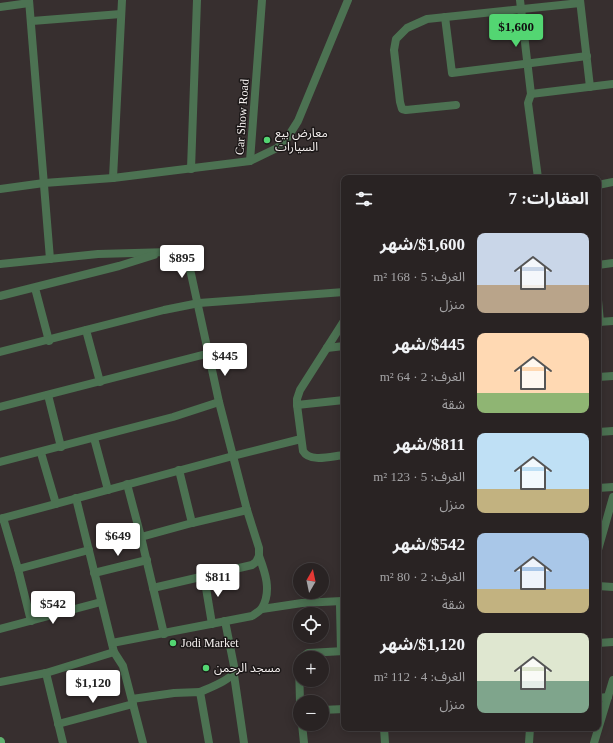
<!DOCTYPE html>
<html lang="ar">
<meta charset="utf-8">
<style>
:root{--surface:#292323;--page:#312b2b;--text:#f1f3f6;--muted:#a5a4a6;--line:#454041;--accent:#53d672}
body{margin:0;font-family:"Times New Roman","Noto Sans Arabic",serif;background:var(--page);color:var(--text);direction:rtl;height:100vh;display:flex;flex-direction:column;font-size:15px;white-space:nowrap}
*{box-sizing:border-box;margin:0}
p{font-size:13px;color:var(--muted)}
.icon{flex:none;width:22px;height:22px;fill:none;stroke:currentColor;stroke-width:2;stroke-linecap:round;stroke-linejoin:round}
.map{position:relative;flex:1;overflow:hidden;direction:ltr}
.sheet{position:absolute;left:341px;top:175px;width:260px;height:556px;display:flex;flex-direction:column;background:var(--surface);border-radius:8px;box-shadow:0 2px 10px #0003,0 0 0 1px var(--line);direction:rtl}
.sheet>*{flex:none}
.needle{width:26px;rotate:9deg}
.fabs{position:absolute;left:293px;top:563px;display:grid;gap:8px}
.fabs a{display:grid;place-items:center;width:36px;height:36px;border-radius:50%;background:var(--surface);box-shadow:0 2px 10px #0003,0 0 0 1px var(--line);font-size:20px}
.price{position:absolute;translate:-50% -34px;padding:0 9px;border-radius:4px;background:#fff;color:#222;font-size:13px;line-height:26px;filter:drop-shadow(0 1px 2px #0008)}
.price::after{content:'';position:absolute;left:50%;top:24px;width:12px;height:9px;margin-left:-6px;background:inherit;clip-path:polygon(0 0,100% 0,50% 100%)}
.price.current{background:var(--accent);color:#111}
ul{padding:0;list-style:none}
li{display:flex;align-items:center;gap:12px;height:100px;padding:0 12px}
li span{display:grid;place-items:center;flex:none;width:112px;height:80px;border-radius:8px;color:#555}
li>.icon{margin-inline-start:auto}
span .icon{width:48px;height:48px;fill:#fffc;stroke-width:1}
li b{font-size:17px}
h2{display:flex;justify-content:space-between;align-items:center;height:48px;padding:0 12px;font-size:17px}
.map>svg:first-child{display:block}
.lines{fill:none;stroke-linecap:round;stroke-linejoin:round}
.minor{stroke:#4c7252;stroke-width:8}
.major{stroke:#60b06f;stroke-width:10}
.poi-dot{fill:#53d672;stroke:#1c1818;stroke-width:1.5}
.labels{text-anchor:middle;stroke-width:3;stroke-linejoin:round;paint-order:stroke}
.street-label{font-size:12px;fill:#f7f2f1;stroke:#1c1818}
.poi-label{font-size:12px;fill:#f7f2f1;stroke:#1c1818;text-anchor:start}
</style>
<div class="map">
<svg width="613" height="743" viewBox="0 0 613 743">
<rect width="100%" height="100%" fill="#372f2f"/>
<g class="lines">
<g class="minor">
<polyline points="29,0 50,259"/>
<polyline points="520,0 531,94 528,103 538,178"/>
<polyline points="580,0 590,87"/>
<polyline points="0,7 29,3"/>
<polyline points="445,17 452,73 587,56"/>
<polyline points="32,21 121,14"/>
<polyline points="531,94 613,84"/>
<polyline points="456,105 406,110 402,109 400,102 394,50 396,39 407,28 427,19 580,3"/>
<polyline points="250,161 262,0"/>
<polyline points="191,169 197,0"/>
<polyline points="113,178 122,0"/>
<polyline points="598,185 613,182"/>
<polyline points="0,189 44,183 113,178 250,161 277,148 286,140 298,121 348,0"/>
<path d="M0,264L98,254L170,252C181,254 185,259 190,269L219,402L247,510L259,548V556L256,562L252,565L153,588"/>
<polyline points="598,265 613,263"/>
<polyline points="35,288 49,341"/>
<polyline points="0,296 119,266 154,255"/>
<polyline points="598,300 600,322"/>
<path d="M344,321L300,390L297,399V405L303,451C310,463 332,456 344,455"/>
<polyline points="598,322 613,321"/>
<polyline points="86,330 100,382"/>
<polyline points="327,348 344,346"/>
<polyline points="0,352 164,310 199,303 344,292"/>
<polyline points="598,377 613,376"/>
<polyline points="48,395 61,447"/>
<polyline points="297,405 344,400"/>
<polyline points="0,407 210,353"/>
<polyline points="598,432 613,431"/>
<polyline points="94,438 108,490"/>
<polyline points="41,453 56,504"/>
<polyline points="0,462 173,417 219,402"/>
<polyline points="179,470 192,523"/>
<polyline points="127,484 141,537 164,634"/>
<polyline points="598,488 613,487"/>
<polyline points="76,498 110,636 114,652 123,666 143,743"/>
<polyline points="3,518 18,569 31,621"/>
<polyline points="0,519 233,456 301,439"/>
<polyline points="141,537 192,523 247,510"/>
<polyline points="598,550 613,497"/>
<polyline points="18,569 89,550"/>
<polyline points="94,573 147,560"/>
<polyline points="204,576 212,624"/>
<polyline points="598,586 613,587"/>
<polyline points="262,609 302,603 342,601"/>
<polyline points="0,629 101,602"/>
<path d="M112,643L252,616C255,614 260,611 262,608C272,591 265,572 259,556"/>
<polyline points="598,643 613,642"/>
<polyline points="341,651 340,606 342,601 344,599"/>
<polyline points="301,658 308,653 344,651"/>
<polyline points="300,660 299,665 300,702"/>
<polyline points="46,673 63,743"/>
<polyline points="234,675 244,743"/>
<polyline points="0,682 46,673 114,652"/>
<path d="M200,692C209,688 231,680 235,671L225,621"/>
<polyline points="598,698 608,697"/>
<polyline points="132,699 174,693 200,692 209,743"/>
<polyline points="322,710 344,709"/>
<polyline points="58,724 133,704"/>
<polyline points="302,724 304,743"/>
<polyline points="384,728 385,743"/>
<polyline points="529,743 530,728"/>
<polyline points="594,743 613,680"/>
</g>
<polyline class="major" points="0,742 0,743"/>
</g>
<g class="poi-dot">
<circle cx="267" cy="140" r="4"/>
<circle cx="173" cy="643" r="4"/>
<circle cx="206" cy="668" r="4"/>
</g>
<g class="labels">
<g class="street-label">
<text transform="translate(242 117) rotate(-86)" y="4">Car Show Road</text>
</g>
<g class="poi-label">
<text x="275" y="137">معارض بيع<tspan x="275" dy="14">السيارات</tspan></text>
<text x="181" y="647">Jodi Market</text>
<text x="214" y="672">مسجد الرحمن</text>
</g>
</g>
</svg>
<div class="fabs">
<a><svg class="needle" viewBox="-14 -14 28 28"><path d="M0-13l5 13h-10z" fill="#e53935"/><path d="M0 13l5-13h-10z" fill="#a5a4a6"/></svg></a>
<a><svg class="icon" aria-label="locate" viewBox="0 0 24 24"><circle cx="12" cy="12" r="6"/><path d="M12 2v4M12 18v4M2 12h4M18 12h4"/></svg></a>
<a>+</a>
<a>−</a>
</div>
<b class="price current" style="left:516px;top:48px">$1,600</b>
<b class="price" style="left:182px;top:279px">$895</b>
<b class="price" style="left:225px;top:377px">$445</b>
<b class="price" style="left:118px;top:557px">$649</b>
<b class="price" style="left:218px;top:598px">$811</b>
<b class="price" style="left:53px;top:625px">$542</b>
<b class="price" style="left:93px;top:704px">$1,120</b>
<section class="sheet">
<h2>العقارات: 7<svg class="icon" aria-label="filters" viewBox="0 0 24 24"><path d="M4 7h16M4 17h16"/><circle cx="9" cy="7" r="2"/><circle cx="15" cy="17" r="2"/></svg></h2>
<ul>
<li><span style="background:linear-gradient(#c9d6e8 65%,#b9a48a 0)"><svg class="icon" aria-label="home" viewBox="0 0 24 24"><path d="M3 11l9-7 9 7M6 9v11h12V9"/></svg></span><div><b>$1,600/شهر</b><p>الغرف: 5 · 168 m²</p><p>منزل</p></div></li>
<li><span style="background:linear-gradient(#ffd9b3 75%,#8fb573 0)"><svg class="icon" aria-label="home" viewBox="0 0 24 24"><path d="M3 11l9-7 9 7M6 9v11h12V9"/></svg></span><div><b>$445/شهر</b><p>الغرف: 2 · 64 m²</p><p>شقة</p></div></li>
<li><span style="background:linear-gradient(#bfe0f5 70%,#c2b280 0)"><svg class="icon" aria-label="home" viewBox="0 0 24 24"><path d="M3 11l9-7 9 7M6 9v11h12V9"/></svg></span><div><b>$811/شهر</b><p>الغرف: 5 · 123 m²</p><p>منزل</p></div></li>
<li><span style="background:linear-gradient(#a9c7e8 70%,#c2b280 0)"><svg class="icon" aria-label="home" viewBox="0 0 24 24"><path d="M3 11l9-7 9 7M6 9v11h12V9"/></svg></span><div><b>$542/شهر</b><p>الغرف: 2 · 80 m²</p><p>شقة</p></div></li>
<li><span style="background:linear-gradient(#dfe7d0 60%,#7fa58c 0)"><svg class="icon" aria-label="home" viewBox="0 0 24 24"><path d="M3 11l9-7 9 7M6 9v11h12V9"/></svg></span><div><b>$1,120/شهر</b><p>الغرف: 4 · 112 m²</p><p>منزل</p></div></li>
</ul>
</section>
</div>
